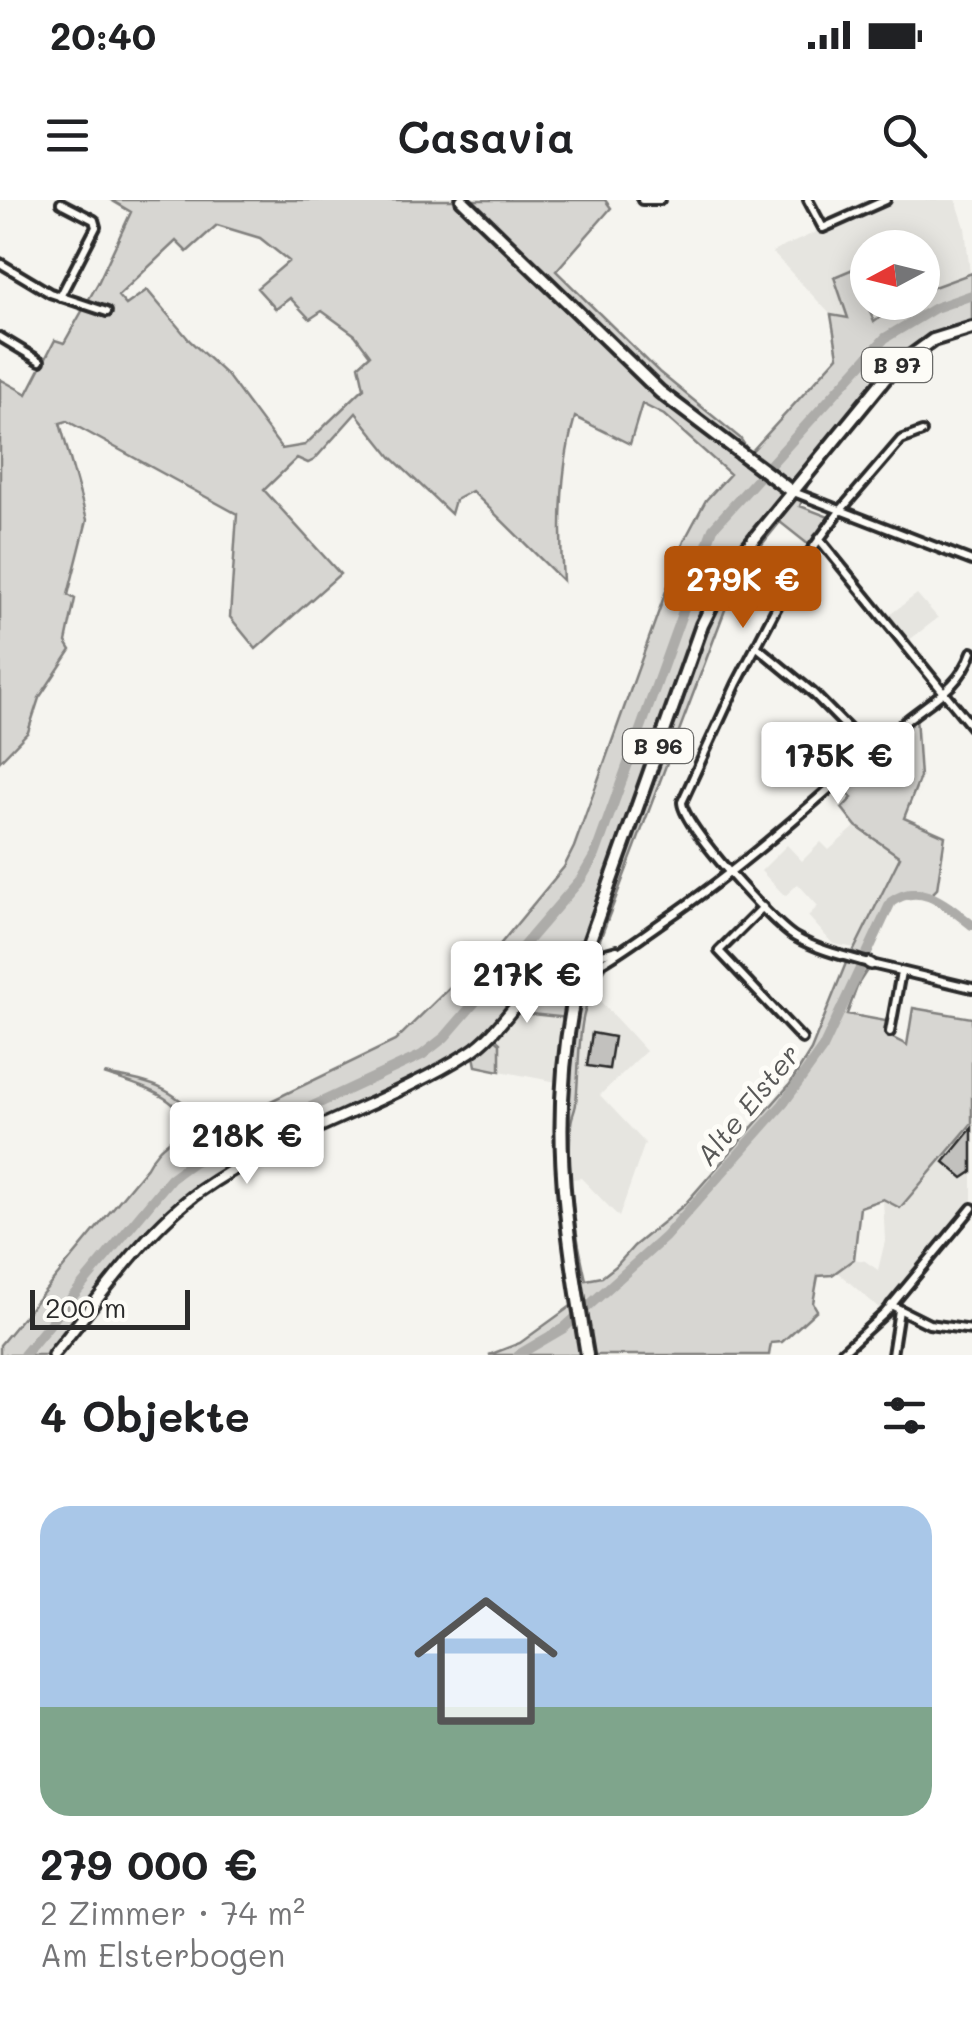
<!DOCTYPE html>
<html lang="de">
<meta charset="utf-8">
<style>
:root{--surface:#fff;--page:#f2f2f2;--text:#202124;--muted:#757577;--accent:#b45309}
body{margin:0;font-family:Mali,sans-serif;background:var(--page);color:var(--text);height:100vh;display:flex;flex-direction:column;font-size:38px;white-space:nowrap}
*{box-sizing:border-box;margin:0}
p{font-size:32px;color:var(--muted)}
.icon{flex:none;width:55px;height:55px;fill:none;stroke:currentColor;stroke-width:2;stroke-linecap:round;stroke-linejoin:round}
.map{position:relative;height:1155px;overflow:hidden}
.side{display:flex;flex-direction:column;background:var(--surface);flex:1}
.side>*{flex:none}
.needle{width:65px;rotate:263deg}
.buttons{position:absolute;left:850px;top:30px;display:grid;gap:20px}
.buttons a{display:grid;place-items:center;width:90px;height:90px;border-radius:50%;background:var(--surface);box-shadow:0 5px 25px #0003;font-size:50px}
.scale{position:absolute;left:30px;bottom:25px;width:160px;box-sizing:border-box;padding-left:10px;border:5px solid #2b2b2b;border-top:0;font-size:28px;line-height:35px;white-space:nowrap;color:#2b2b2b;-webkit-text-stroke:8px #fdfcf7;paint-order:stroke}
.price{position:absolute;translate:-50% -85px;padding:0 22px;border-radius:10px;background:#fff;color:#222;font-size:32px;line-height:65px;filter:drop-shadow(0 2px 5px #0008)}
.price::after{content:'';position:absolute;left:50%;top:60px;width:30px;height:22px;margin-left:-15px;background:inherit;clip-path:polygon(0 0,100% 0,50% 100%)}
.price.selected{background:var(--accent);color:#fff}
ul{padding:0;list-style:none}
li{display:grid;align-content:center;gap:20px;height:530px;padding:0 40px}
li span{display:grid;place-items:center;height:310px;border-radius:30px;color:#555}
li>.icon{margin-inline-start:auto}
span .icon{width:180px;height:180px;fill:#fffc;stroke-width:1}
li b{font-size:42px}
h2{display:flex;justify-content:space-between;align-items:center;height:120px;padding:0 40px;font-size:42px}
.status{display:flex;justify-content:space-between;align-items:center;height:70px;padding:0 50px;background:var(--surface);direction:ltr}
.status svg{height:28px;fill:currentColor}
header{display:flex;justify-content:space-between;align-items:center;height:130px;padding:0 40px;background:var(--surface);font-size:45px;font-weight:600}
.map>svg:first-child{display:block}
.built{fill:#e6e5e0}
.green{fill:#d7d6d2;stroke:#81807e;stroke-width:2.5;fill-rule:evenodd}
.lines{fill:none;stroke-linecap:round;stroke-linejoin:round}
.river{stroke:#adaca9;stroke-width:10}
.building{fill:#c2c1be;stroke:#2b2b2b;stroke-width:2.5}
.street-casing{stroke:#2b2b2b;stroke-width:14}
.secondary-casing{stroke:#2b2b2b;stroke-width:16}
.primary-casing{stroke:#2b2b2b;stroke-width:18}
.street{stroke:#fdfcf7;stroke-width:6}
.secondary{stroke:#fdfcf7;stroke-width:9}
.primary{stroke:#fdfcf7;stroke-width:10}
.labels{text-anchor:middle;stroke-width:10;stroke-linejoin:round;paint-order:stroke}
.shield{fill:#fdfcf7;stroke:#6a6a68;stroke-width:2.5}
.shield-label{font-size:22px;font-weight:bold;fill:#2b2b2b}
.water-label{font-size:28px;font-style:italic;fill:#585857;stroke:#fdfcf7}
</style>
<div class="status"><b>20:40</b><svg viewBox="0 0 49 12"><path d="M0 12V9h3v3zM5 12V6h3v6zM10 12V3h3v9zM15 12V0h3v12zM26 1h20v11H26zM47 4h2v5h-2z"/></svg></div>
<header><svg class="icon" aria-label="menu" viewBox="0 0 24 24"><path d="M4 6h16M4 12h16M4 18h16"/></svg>Casavia<svg class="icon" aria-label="search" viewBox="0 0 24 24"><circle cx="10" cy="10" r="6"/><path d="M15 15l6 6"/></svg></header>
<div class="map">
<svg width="972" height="1155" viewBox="0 0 972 1155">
<rect width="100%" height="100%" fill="#f5f4ef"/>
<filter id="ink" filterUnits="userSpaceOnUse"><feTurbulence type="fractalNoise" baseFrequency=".01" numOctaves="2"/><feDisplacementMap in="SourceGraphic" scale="20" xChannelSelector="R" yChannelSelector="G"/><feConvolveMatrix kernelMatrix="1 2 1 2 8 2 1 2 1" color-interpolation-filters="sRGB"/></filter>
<g filter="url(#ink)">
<g class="built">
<polygon points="887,0 956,0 965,27 970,74 923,91 922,48 868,48 868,102 900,103 874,122 834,77 848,119 831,115 772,52"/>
<polygon points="917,394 938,418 904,444 884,419"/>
<polygon points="856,626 900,656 855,748 833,744 808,716 818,706 798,684 785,696 761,671 787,645 802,661 821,642 829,650"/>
<polygon points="589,789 646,851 600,895 645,943 619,1017 581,978 571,979 571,919 577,908 576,876"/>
<polygon points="514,812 569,818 562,883 500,871 500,843 492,836"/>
<polygon points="972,923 972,1007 885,1113 836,1071 854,1059 865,1061 878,1070 885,1041 883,999 900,1008"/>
</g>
<g class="green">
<path d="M111,0H605L611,8L556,71L659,172L740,238L750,253L838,156L831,115L848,118L834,77L853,69L874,122L900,103L922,102L923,91L972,73V135C894,147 852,227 808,284L800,306L829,317L809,345L780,322L739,373L599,742L605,751L606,768C574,807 581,855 576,903C576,910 571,916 571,925C566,975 575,1032 586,1080L602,1077L616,1066L634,1046L684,1005L790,884L811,850L848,758L871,764L858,784L847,814L891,822L889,836L907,845L913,808L972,818V923L900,1008L883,999L860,1007L854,1059L832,1075L818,1076L813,1103L817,1110L782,1142L771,1143L769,1155H489L520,1143L578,1101L561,979L569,818L513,812L491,835L500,843V871L476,866L473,851L229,974L178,1008L53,1155H0V1145L147,967C160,942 171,944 186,924C178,894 130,883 104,874C163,884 169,888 213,929L395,841L451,786L478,771L564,667L574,647L684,341L706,300L730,274L664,215L642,204L630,244L575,217C560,269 559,328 563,381L472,291L455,300L451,314L391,257L356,213L314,260L308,263L297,258L264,290L340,374L256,449L230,417L237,314L67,221L60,223L87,320L68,395L75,399L66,442L71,450L39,498L28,532L0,561V179L27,194L55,140L64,143L98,83L131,12ZM217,25L260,38L289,61L257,88L276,109L290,98L310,119L322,111L355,135L370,155L359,165L364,188L305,245L282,249L227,175L190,141L147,90L126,105L118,96L176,41L187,52Z"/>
<path d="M916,516L920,577L904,618L945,636L937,689L930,696C887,681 879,727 863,755L853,752L900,657L856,626L842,608L852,598L840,583Z"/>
</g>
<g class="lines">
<g class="river">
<polyline points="24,1155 171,978 193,962 422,855 445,837 581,679 595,655 713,328 885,138 935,108 972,95"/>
<path d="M518,1155L564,1128L665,1037L783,904L823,848L891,702C921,680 947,706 972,725"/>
</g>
</g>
<g class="building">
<polygon points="592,833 614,837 609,869 587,866"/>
<polygon points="972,928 972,972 963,978 944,962"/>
</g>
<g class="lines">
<g class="street-casing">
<g id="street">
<polyline points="642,0 660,0"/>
<polyline points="808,0 823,28 886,0"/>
<polyline points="0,63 50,93 107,112"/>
<polyline points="60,97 96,27 94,20 61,3"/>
<polyline points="0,137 40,161"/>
<polyline points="791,291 972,361"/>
<polyline points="819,339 972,527"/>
<polyline points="756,446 813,493 871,552"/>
<polyline points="763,707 719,751 802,839"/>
<polyline points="595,756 617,750"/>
<path d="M869,763C844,756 818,750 795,737C773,724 682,625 682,602L737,483L794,374L840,311L901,240L922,232"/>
<polyline points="871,764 972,788"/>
<path d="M596,766C620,753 642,736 665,720C750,662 823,594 900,526C928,501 959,490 972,452"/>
<polyline points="890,832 901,772"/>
<polyline points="891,1105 929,1124 972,1130"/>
<polyline points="839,1155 885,1113 972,1008"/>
<polyline points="892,1155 899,1110"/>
</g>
</g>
<g class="secondary-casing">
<g id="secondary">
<polyline points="869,763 871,764"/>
<path d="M53,1155C97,1102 144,1031 200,991C279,935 387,905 470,852C507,828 530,772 570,761"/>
</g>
</g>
<g class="primary-casing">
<g id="primary">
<polyline points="462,0 660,192 791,291"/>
<circle cx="583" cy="761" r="13"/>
<polyline points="587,748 702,425 731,367 892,170 933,140 972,128"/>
<path d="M579,774C547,914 564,1016 587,1155"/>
</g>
</g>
<use href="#street" class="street"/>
<use href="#secondary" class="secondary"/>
<use href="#primary" class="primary"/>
</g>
</g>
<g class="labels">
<g class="shield">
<rect x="862" y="148" width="70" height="34" rx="8"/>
<rect x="623" y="529" width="70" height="34" rx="8"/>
</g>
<g class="shield-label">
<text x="897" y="173">B 97</text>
<text x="658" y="554">B 96</text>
</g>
<g class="water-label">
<text transform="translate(748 905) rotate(-51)" y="10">Alte Elster</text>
</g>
</g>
</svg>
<div class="buttons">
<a><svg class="needle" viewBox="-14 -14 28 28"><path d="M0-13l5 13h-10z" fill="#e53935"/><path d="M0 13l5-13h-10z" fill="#757577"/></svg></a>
</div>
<div class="scale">200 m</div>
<b class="price selected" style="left:743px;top:431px">279K €</b>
<b class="price" style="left:838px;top:607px">175K €</b>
<b class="price" style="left:527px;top:826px">217K €</b>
<b class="price" style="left:247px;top:987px">218K €</b>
</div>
<section class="side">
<h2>4 Objekte<svg class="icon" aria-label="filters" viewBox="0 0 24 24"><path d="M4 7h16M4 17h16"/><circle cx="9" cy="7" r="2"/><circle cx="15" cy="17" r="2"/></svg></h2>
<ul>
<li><span style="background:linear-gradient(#a9c7e8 65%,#7fa58c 0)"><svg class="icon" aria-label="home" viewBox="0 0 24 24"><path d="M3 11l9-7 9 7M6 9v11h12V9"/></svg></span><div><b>279 000 €</b><p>2 Zimmer · 74 m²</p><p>Am Elsterbogen</p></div></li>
</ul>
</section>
